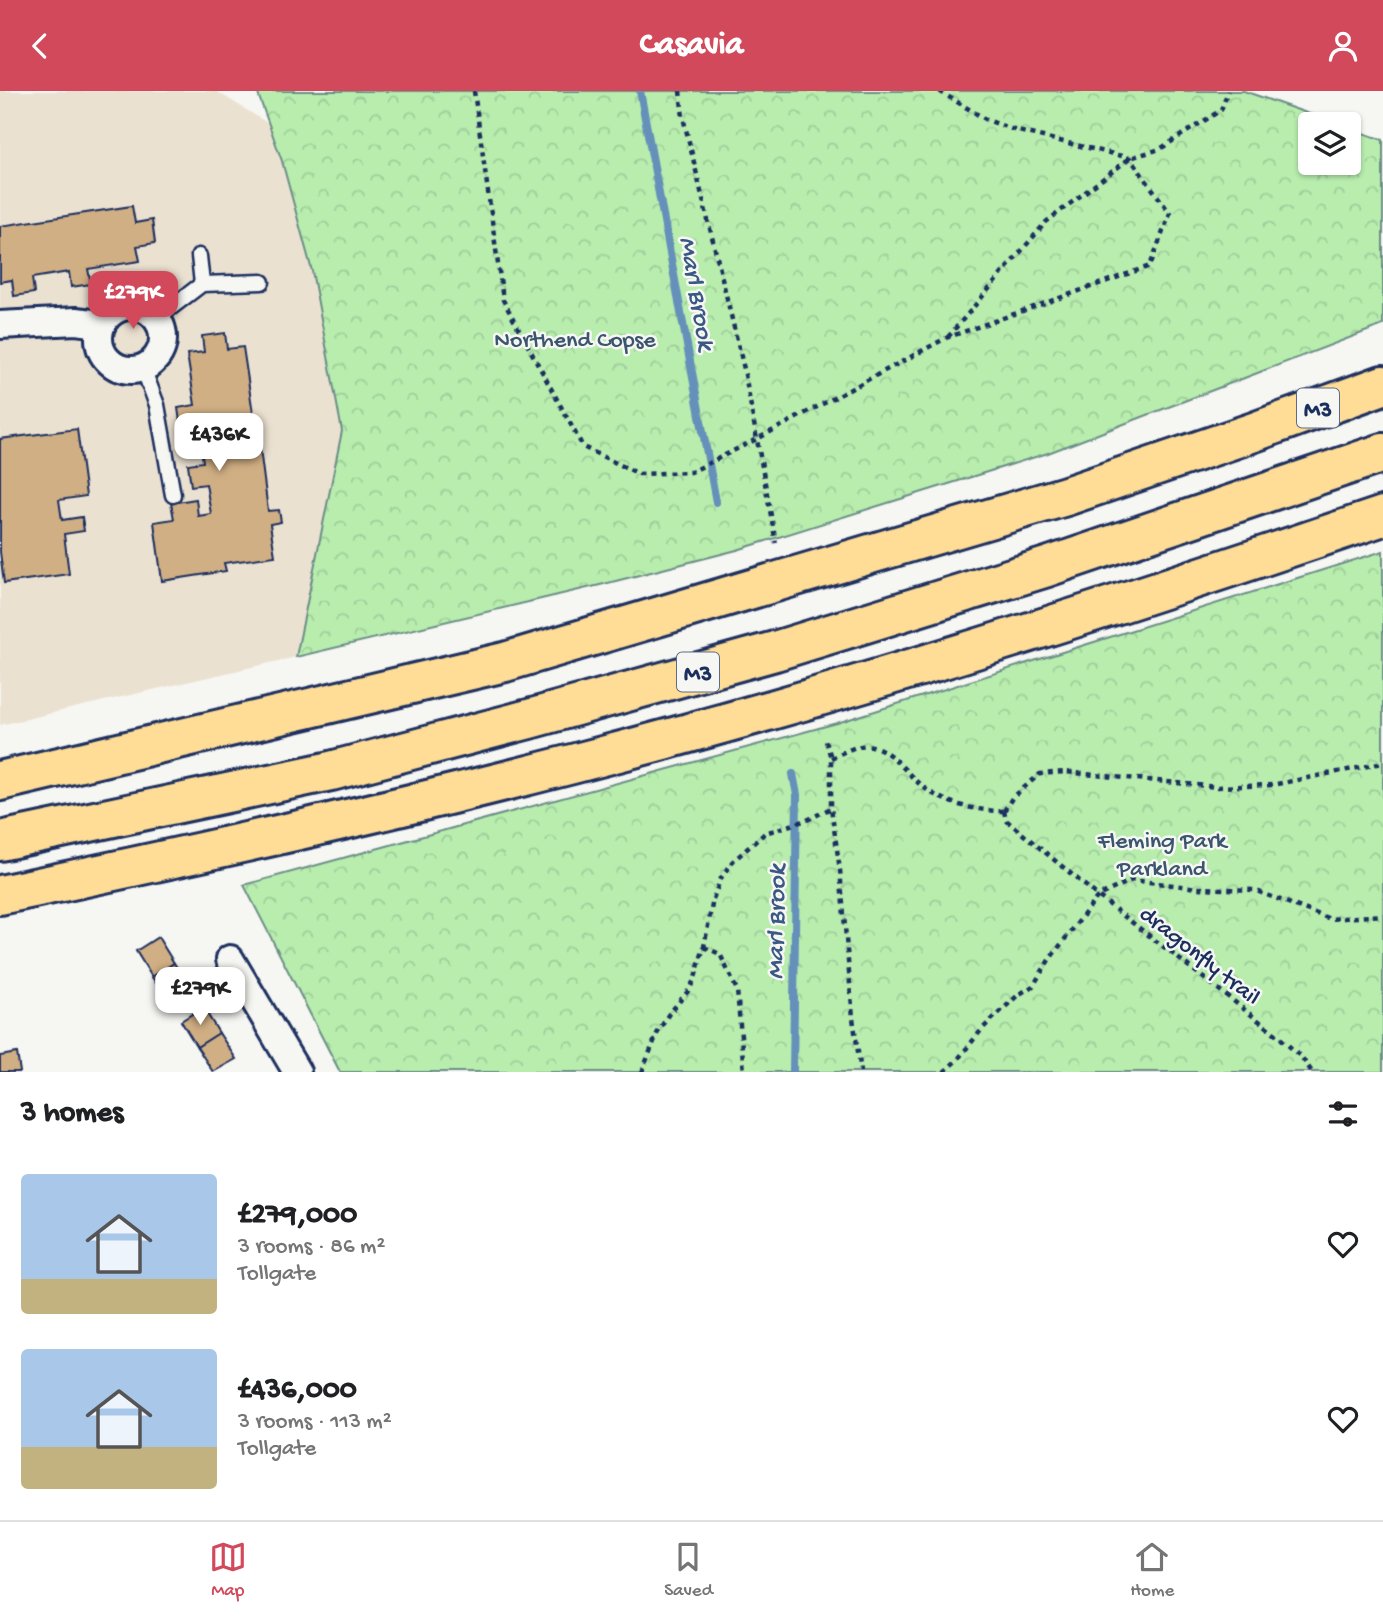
<!DOCTYPE html>
<meta charset="utf-8">
<style>
:root{--surface:#fff;--page:#f6f6f6;--text:#202124;--muted:#757577;--line:#e0e0e0;--accent:#d1495b}
body{margin:0;font-family:"Gochi Hand",sans-serif;background:var(--page);color:var(--text);height:100vh;display:flex;flex-direction:column;font-size:26px;white-space:nowrap}
*{box-sizing:border-box;margin:0}
p{font-size:23px;color:var(--muted)}
.icon{flex:none;width:38px;height:38px;fill:none;stroke:currentColor;stroke-width:2;stroke-linecap:round;stroke-linejoin:round}
.map{position:relative;height:981px;overflow:hidden}
.side{display:flex;flex-direction:column;background:var(--surface);flex:1}
.side>*{flex:none}
.fabs{position:absolute;left:1298px;top:21px;display:grid;gap:14px}
.fabs a{display:grid;place-items:center;width:63px;height:63px;border-radius:7px;background:var(--surface);box-shadow:0 2px 5px #0004;font-size:35px}
.price{position:absolute;translate:-50% -60px;padding:0 16px;border-radius:14px;background:#fff;color:#222;font-size:23px;line-height:46px;filter:drop-shadow(0 2px 4px #0008)}
.price::after{content:'';position:absolute;left:50%;top:42px;width:21px;height:16px;margin-left:-10px;background:inherit;clip-path:polygon(0 0,100% 0,50% 100%)}
.price.selected{background:var(--accent);color:#fff}
ul{padding:0;list-style:none}
li{display:flex;align-items:center;gap:21px;height:175px;padding:0 21px}
li span{display:grid;place-items:center;flex:none;width:196px;height:140px;border-radius:7px;color:#555}
li>.icon{margin-inline-start:auto}
span .icon{width:84px;height:84px;fill:#fffc;stroke-width:1}
li b{font-size:30px}
h2{display:flex;justify-content:space-between;align-items:center;height:84px;padding:0 21px;font-size:30px}
header{display:flex;justify-content:space-between;align-items:center;height:91px;padding:0 21px;background:var(--accent);color:#fff;font-size:32px;font-weight:700}
.tab-bar{display:flex;justify-content:space-around;align-items:center;height:98px;border-top:2px solid var(--line);background:var(--surface);font-size:19px;color:var(--muted)}
.tab-bar a{display:grid;justify-items:center;gap:4px}
.tab-bar .selected{color:var(--accent)}
.map>svg:first-child{display:block}
.built{fill:#ebe1d1}
.park{fill:url(#park-crowns);stroke:#6a8e86;stroke-width:2}
.lines{fill:none;stroke-linecap:round;stroke-linejoin:round}
.stream{stroke:#6590ba;stroke-width:8}
.building{fill:#d1af84;stroke:#1b2f5e;stroke-width:2}
.service-casing{stroke:#1b2f5e;stroke-width:19}
.minor-casing{stroke:#1b2f5e;stroke-width:32}
.motorway-casing{stroke:#1b2f5e;stroke-width:44}
.path{stroke:#1b2f5e;stroke-width:4.5;stroke-dasharray:5 5;stroke-linecap:butt}
.service{stroke:#f6f6f2;stroke-width:14}
.minor{stroke:#f6f6f2;stroke-width:26}
.motorway{stroke:#ffdd96;stroke-width:38}
.labels{text-anchor:middle;stroke-width:5;stroke-linejoin:round;paint-order:stroke}
.shield{fill:#f6f6f2;stroke:#5d6b8a;stroke-width:2}
.shield-label{font-size:23px;font-weight:bold;fill:#1b2f5e}
.park-label{font-size:24px;fill:#3a556e;stroke:#f6f6f2}
.street-label{font-size:24px;fill:#1b2f5e;stroke:#f6f6f2}
.water-label{font-size:26px;font-style:italic;fill:#3a5884;stroke:#f6f6f2}
</style>
<header><svg class="icon" aria-label="back" viewBox="0 0 24 24"><path d="M15 5l-7 7 7 7"/></svg>Casavia<svg class="icon" aria-label="person" viewBox="0 0 24 24"><circle cx="12" cy="8" r="4"/><path d="M4 21q1-7 8-7t8 7"/></svg></header>
<div class="map">
<svg width="1383" height="981" viewBox="0 0 1383 981">
<defs>
<pattern id="park-crowns" width="20" height="18" patternUnits="userSpaceOnUse" patternTransform="scale(1.75)"><rect width="20" height="18" fill="#b8edae"/><path d="M2 6a3 3 0 1 1 6 0M12 15a3 3 0 1 1 6 0" fill="none" stroke="#9ecc98"/></pattern>
</defs>
<rect width="100%" height="100%" fill="#f6f6f2"/>
<filter id="ink" filterUnits="userSpaceOnUse"><feTurbulence type="fractalNoise" baseFrequency=".0143" numOctaves="2"/><feDisplacementMap in="SourceGraphic" scale="14" xChannelSelector="R" yChannelSelector="G"/><feConvolveMatrix kernelMatrix="1 2 1 2 8 2 1 2 1" color-interpolation-filters="sRGB"/></filter>
<g filter="url(#ink)">
<polygon class="built" points="0,0 216,0 269,33 282,70 312,180 342,340 296,566 0,634"/>
<g class="park">
<polygon points="257,0 1244,0 1338,33 1311,33 1311,72 1349,72 1349,37 1383,49 1383,234 1048,362 737,459 600,494 296,566 342,340 312,180 282,70"/>
<polygon points="1383,460 1383,981 340,981 244,794 837,632"/>
</g>
<g class="lines">
<g class="stream">
<polyline points="640,0 716,411"/>
<polyline points="793,981 797,704 793,683"/>
</g>
</g>
<g class="building">
<polygon points="132,115 135,132 152,129 155,152 137,155 140,170 88,178 91,193 71,196 69,181 32,187 34,202 14,205 12,189 0,191 0,135"/>
<polygon points="225,242 227,258 243,256 256,342 258,342 268,420 279,419 281,431 270,433 275,465 224,472 226,480 162,490 154,431 174,428 171,412 196,408 198,425 211,423 206,393 191,395 188,373 203,371 198,336 181,338 178,317 195,314 187,263 204,261 202,245"/>
<polygon points="77,338 86,405 59,409 62,429 82,426 84,440 64,443 69,483 4,492 0,461 0,348"/>
<polygon points="158,846 174,872 152,886 136,860"/>
<polygon points="174,872 191,898 169,912 152,886"/>
<polygon points="203,916 219,942 197,956 181,930"/>
<polygon points="219,942 236,968 213,981 197,956"/>
<polygon points="17,962 20,981 0,981 0,965"/>
</g>
<g class="lines">
<g class="service-casing">
<g id="service">
<polyline points="199,165 202,193"/>
<polyline points="156,228 202,193 262,191"/>
<polyline points="143,277 157,314 173,404"/>
</g>
</g>
<g class="minor-casing">
<g id="minor">
<circle cx="131" cy="247" r="32"/>
<polyline points="0,234 76,230 101,233"/>
<polyline points="230,868 297,981"/>
</g>
</g>
<g class="motorway-casing">
<g id="motorway">
<polyline points="0,690 505,571 1066,405 1254,341 1383,294"/>
<polyline points="0,750 331,680 529,628 775,560 1047,476 1383,362"/>
<path d="M0,804C193,764 386,721 576,672C849,602 1117,515 1383,425"/>
</g>
</g>
<g class="path">
<polyline points="474,0 503,209 583,356 639,383 691,381 757,348 946,247 1150,175 1170,122 1130,67 1014,39 987,29 939,0"/>
<polyline points="680,0 683,26 744,278 776,452"/>
<polyline points="948,246 1046,131 1130,67 1160,58 1221,19 1228,0"/>
<polyline points="826,650 831,667 831,717 840,779 853,927 861,981"/>
<path d="M831,667C842,662 859,652 872,655C895,661 908,686 927,699C949,714 977,720 1004,720"/>
<polyline points="1004,720 1006,729 1098,805 1276,943 1302,967 1312,981"/>
<polyline points="1004,720 1012,707 1040,683 1065,681 1218,696 1272,694 1383,672"/>
<polyline points="704,856 720,863 737,899 744,981"/>
<polyline points="642,981 657,943 668,924 689,899 695,887 704,856 713,808 721,787 732,771 765,742 807,729 831,717"/>
<polyline points="944,981 958,968 983,937 1018,904 1033,895 1049,869 1098,805 1132,789 1198,797 1254,799 1330,828 1383,824"/>
</g>
<use href="#service" class="service"/>
<use href="#minor" class="minor"/>
<use href="#motorway" class="motorway"/>
</g>
</g>
<g class="labels">
<g class="shield">
<rect x="1297" y="297.5" width="42" height="39" rx="5"/>
<rect x="677" y="561.5" width="42" height="39" rx="5"/>
</g>
<g class="shield-label">
<text x="1318" y="325">M3</text>
<text x="698" y="589">M3</text>
</g>
<g class="park-label">
<text x="575" y="255">Northend Copse</text>
<text x="1162" y="756">Fleming Park<tspan x="1162" dy="28">Parkland</tspan></text>
</g>
<g class="street-label">
<text transform="translate(1201 863) rotate(38)" y="8">dragonfly trail</text>
</g>
<g class="water-label">
<text transform="translate(699 202) rotate(80)" y="9">Marl Brook</text>
<text transform="translate(774 831) rotate(-89)" y="9">Marl Brook</text>
</g>
</g>
</svg>
<div class="fabs">
<a><svg class="icon" aria-label="layers" viewBox="0 0 24 24"><path d="M12 4l9 5-9 5-9-5zM3 14l9 5 9-5"/></svg></a>
</div>
<b class="price selected" style="left:133px;top:240px">£279K</b>
<b class="price" style="left:219px;top:382px">£436K</b>
<b class="price" style="left:200px;top:936px">£279K</b>
</div>
<section class="side">
<h2>3 homes<svg class="icon" aria-label="filters" viewBox="0 0 24 24"><path d="M4 7h16M4 17h16"/><circle cx="9" cy="7" r="2"/><circle cx="15" cy="17" r="2"/></svg></h2>
<ul>
<li><span style="background:linear-gradient(#a9c7e8 75%,#c2b280 0)"><svg class="icon" aria-label="home" viewBox="0 0 24 24"><path d="M3 11l9-7 9 7M6 9v11h12V9"/></svg></span><div><b>£279,000</b><p>3 rooms · 86 m²</p><p>Tollgate</p></div><svg class="icon" aria-label="heart" viewBox="0 0 24 24"><path d="M12 20l-8-8c-3-5 5-10 8-4 3-6 11-1 8 4z"/></svg></li>
<li><span style="background:linear-gradient(#a9c7e8 70%,#c2b280 0)"><svg class="icon" aria-label="home" viewBox="0 0 24 24"><path d="M3 11l9-7 9 7M6 9v11h12V9"/></svg></span><div><b>£436,000</b><p>3 rooms · 113 m²</p><p>Tollgate</p></div><svg class="icon" aria-label="heart" viewBox="0 0 24 24"><path d="M12 20l-8-8c-3-5 5-10 8-4 3-6 11-1 8 4z"/></svg></li>
</ul>
</section>
<nav class="tab-bar">
<a class="selected"><svg class="icon" aria-label="map" viewBox="0 0 24 24"><path d="M3 6l6-2 6 2 6-2v14l-6 2-6-2-6 2zM9 4v14M15 6v14"/></svg>Map</a>
<a><svg class="icon" aria-label="saved" viewBox="0 0 24 24"><path d="M7 4h10v16l-5-4-5 4z"/></svg>Saved</a>
<a><svg class="icon" aria-label="home" viewBox="0 0 24 24"><path d="M3 11l9-7 9 7M6 9v11h12V9"/></svg>Home</a>
</nav>
